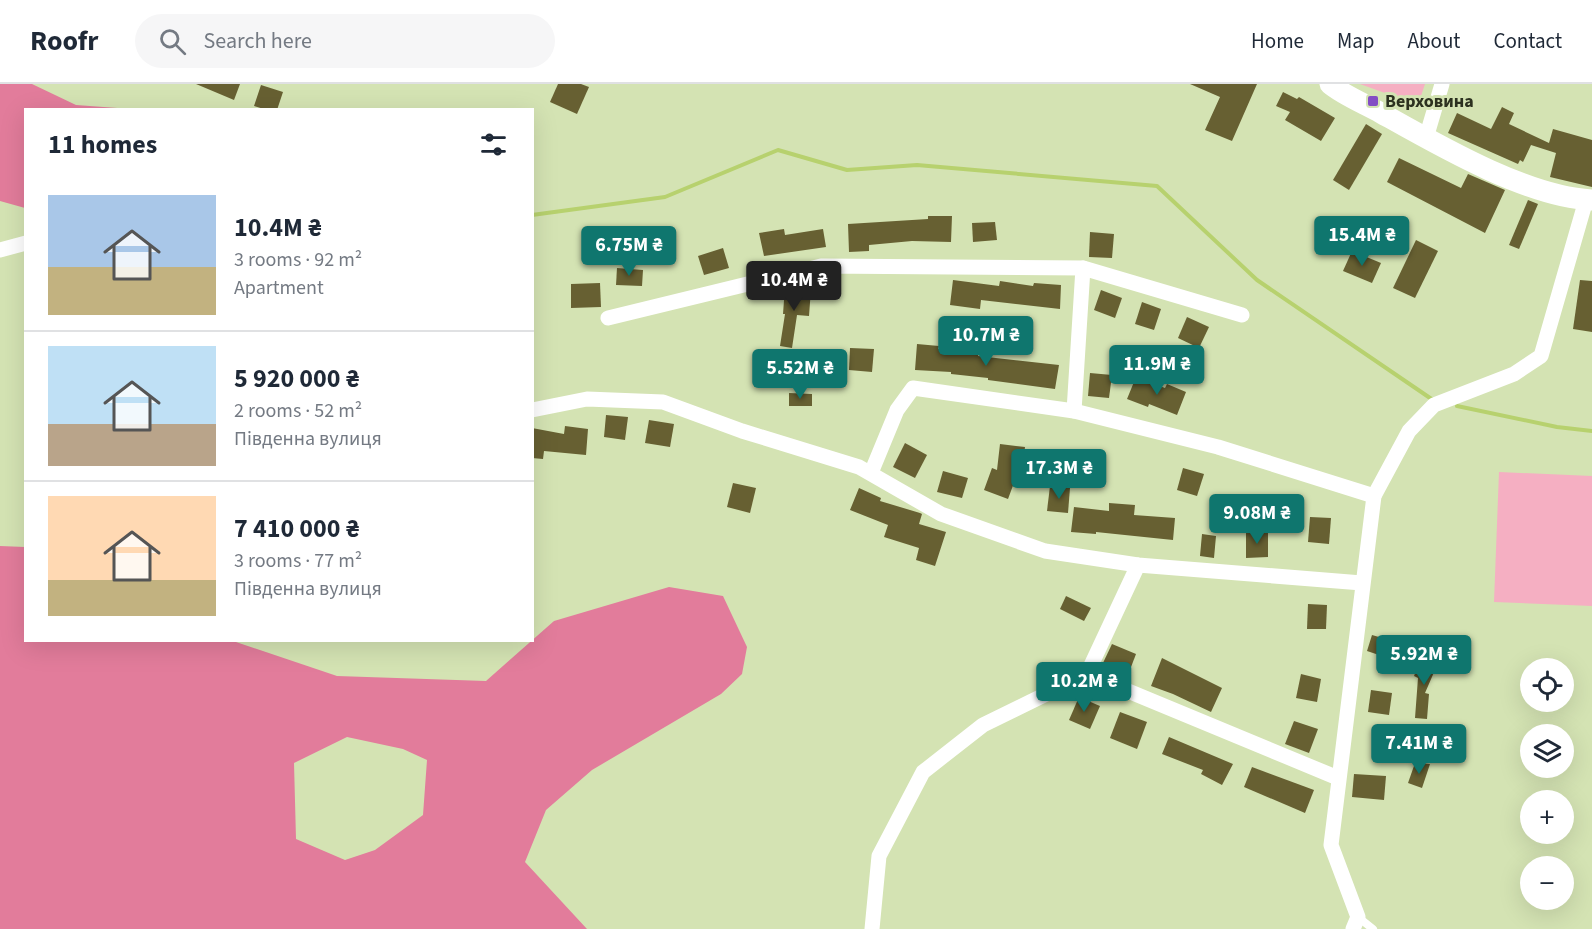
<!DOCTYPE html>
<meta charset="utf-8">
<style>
:root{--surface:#fff;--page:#f6f6f7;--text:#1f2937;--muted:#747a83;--line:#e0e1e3;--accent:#0f766e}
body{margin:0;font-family:"Source Sans 3",sans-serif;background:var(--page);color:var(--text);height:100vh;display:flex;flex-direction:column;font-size:22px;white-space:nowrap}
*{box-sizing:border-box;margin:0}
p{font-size:20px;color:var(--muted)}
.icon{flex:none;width:33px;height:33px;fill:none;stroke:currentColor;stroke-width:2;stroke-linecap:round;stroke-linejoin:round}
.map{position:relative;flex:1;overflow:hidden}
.drawer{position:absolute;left:24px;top:24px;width:510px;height:534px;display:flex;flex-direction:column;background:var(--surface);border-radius:0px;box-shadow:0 6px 24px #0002}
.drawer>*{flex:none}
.tools{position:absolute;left:1520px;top:574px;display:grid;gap:12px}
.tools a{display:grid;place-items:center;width:54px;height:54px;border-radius:50%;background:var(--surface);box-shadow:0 6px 24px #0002;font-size:30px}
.price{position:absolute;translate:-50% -51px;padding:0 14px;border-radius:6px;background:var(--accent);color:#fff;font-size:20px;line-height:39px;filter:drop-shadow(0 2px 3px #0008)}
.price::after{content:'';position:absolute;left:50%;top:36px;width:18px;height:14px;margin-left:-9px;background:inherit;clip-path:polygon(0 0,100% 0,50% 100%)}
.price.active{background:#222;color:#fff}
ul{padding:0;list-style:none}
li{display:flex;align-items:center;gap:18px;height:150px;padding:0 24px}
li+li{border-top:2px solid var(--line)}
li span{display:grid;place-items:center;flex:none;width:168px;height:120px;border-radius:0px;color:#555}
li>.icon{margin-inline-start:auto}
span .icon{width:72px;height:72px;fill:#fffc;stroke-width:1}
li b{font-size:26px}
h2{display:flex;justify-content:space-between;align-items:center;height:72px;padding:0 24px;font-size:26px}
header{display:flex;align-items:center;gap:36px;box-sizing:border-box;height:84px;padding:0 30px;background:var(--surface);border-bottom:2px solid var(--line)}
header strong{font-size:28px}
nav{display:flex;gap:33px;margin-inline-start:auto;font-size:21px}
.search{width:420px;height:54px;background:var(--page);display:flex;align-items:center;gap:15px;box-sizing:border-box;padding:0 21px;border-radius:33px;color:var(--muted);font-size:22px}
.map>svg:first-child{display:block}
.green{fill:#f5afc2}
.forest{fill:#e27c9b;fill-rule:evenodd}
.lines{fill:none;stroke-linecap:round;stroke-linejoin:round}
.stream{stroke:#b7d16e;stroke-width:4}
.building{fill:#676032}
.lane{stroke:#fff;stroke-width:8}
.street{stroke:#fff;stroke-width:15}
.secondary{stroke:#fff;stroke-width:21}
.poi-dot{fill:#834dc4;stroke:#d4e3b3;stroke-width:2}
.labels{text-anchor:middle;stroke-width:6;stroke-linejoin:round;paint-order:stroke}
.poi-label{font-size:18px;font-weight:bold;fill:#2c311f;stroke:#d4e3b3;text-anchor:start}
</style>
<header>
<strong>Roofr</strong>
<div class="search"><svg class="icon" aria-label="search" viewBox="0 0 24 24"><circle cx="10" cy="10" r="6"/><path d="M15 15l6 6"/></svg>Search here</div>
<nav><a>Home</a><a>Map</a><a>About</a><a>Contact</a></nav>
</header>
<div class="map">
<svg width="1592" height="845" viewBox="0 0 1592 845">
<rect width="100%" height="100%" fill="#d4e3b3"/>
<g class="green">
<polygon points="1360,0 1425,0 1418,21"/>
<polygon points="1499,388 1592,392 1592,522 1494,518"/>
</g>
<g class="forest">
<polygon points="0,0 32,0 76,21 131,25 26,26 25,124 0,117"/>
<path d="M0,462L25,463L26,556L233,557L337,592L486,597L554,537L669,503L723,512L747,563L742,590L721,610L592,686L546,726L525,778L587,845H0ZM347,653L403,665L427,676L423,731L375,766L345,776L296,755L294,679Z"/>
</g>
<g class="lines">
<g class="stream">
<polyline points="532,131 665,113 778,66 847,86 917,81 1157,102 1257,196 1433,316"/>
<polyline points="1457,322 1557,343 1592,347"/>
</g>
</g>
<g class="building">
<polygon points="196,0 240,0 234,16"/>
<polygon points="558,0 581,0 589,3 577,30 550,18"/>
<polygon points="1190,0 1257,0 1232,57 1205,46 1220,13"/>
<polygon points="261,1 283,8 277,26 267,26 254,22"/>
<polygon points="1283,8 1297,15 1299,13 1335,34 1321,57 1285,36 1290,28 1276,22"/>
<polygon points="1502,23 1514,29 1509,40 1549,59 1553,45 1592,56 1592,103 1550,93 1556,69 1531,61 1523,78 1520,76 1518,80 1448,49 1457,29 1491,45"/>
<polygon points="1366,40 1382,50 1349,106 1333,96"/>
<polygon points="1399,74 1461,104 1468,90 1505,106 1485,149 1387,98"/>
<polygon points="1528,116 1538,120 1519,165 1509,161"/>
<polygon points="928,132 952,132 951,158 912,157 869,161 869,167 849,168 848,140 928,135"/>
<polygon points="995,138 997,156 973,158 972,139"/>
<polygon points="784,145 785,151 823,145 826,163 764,172 759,149"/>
<polygon points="1090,148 1114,150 1112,174 1089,173"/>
<polygon points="1416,156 1438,167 1415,214 1393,204"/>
<polygon points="723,164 729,184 704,191 698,172"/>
<polygon points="1352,167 1381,179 1372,199 1343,187"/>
<polygon points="617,184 643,186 642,202 616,201"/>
<polygon points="953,196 999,202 1000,197 1033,202 1034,199 1061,201 1060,225 981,216 980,225 950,221"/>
<polygon points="1580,196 1592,197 1592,248 1573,245"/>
<polygon points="600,199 601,223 571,224 571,200"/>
<polygon points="785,203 811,205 809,232 797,231 792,264 780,262 785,230 783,230"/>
<polygon points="1101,206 1122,214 1115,234 1094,226"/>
<polygon points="1142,218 1161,225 1154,246 1135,240"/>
<polygon points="1187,233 1209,243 1199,264 1178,254"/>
<polygon points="917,260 939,262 938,265 978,269 978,272 1059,281 1055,305 988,296 988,294 951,290 951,288 915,286"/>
<polygon points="850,264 874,265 872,288 849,286"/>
<polygon points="801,267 824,268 823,288 800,287"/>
<polygon points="1090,289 1112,291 1109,314 1088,312"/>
<polygon points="1136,293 1165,304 1167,300 1186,308 1177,331 1149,320 1148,323 1127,315"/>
<polygon points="789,309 812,310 812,322 789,322"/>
<polygon points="606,331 628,333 625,356 604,353"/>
<polygon points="649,336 674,340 670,363 645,359"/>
<polygon points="565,342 588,345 586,371 544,367 543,375 532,374 532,344 564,350"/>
<polygon points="905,359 927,371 915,394 893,383"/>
<polygon points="1000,360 1025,363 1023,380 1021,380 1008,415 984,406 992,384 997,386"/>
<polygon points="1183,384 1204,390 1197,412 1177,406"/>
<polygon points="943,387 968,394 962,414 937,408"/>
<polygon points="733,399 756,404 750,429 727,423"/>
<polygon points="1050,402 1070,404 1068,429 1047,427"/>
<polygon points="859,404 881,414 880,417 920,429 922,430 919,440 946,448 935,482 916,476 919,464 884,453 888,441 850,426"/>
<polygon points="1109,419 1135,421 1134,431 1175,434 1173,456 1096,448 1096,450 1071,448 1074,423 1109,427"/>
<polygon points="1310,433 1331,434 1329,460 1308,458"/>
<polygon points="1268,448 1268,473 1246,474 1246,449"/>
<polygon points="1202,450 1216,452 1214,474 1200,472"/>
<polygon points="1066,512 1091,524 1084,537 1060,525"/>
<polygon points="1308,520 1327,521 1326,545 1307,545"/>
<polygon points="1372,551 1396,558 1391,575 1367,567"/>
<polygon points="1112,560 1136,570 1128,591 1102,581"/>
<polygon points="1422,572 1438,579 1425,609 1429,610 1427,635 1415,634 1418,594 1414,592"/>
<polygon points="1162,574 1222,604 1211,628 1173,610 1151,602"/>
<polygon points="1301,590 1321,595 1317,618 1296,614"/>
<polygon points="1371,606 1392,609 1389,631 1368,628"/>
<polygon points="1079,613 1100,622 1090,645 1069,636"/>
<polygon points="1120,628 1147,638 1137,665 1110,654"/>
<polygon points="1294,637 1318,645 1309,669 1285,660"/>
<polygon points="1169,653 1233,680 1222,701 1201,690 1203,686 1162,670"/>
<polygon points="1415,679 1430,680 1422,704 1408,699"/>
<polygon points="1252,683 1314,706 1305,729 1244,703"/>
<polygon points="1354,690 1386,692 1384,716 1352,713"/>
</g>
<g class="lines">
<polyline class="lane" points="1358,833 1373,845"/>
<g class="street">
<polyline points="1426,54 1442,0"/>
<polyline points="0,166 26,159"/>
<polyline points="608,234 821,182 1083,184 1242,231"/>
<polyline points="532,326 587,315 663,318 742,347 859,383 941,430 1045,467 1138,481 1362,499"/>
<polyline points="1074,327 1083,184"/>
<polyline points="871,389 897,326 913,304 1074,327 1218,363 1374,412"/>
<polyline points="1087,590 1338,694"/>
<polyline points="1087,590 1138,481"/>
<polyline points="872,845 879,772 923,688 983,641 1087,590"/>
<polyline points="1353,845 1358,833 1331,761 1374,412 1409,347 1434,321 1514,290 1541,272 1586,116"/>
</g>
<path class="secondary" d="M1330,0C1343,11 1365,20 1381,29C1438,61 1527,113 1592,116"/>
</g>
<rect class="poi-dot" x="1367" y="11" width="12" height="12" rx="3"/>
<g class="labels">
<g class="poi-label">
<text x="1385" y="23">Верховина</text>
</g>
</g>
</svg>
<div class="tools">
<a><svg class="icon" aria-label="locate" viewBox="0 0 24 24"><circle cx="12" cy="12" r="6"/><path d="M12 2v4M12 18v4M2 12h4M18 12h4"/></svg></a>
<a><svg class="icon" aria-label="layers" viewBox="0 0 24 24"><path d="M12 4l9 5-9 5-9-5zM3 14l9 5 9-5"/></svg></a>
<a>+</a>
<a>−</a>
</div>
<b class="price" style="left:1362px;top:183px">15.4M ₴</b>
<b class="price" style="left:629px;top:193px">6.75M ₴</b>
<b class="price active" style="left:794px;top:228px">10.4M ₴</b>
<b class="price" style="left:986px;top:283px">10.7M ₴</b>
<b class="price" style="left:1157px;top:312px">11.9M ₴</b>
<b class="price" style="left:800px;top:316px">5.52M ₴</b>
<b class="price" style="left:1059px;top:416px">17.3M ₴</b>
<b class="price" style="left:1257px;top:461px">9.08M ₴</b>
<b class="price" style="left:1424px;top:602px">5.92M ₴</b>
<b class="price" style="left:1084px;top:629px">10.2M ₴</b>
<b class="price" style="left:1419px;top:691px">7.41M ₴</b>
<section class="drawer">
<h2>11 homes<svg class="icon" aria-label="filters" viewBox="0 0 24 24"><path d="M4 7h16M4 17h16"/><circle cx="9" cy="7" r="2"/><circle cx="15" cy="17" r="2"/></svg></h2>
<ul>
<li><span style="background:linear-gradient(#a9c7e8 60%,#c2b280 0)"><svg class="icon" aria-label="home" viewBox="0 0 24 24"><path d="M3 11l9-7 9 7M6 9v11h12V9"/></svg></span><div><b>10.4M ₴</b><p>3 rooms · 92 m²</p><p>Apartment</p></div></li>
<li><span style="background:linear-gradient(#bfe0f5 65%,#b9a48a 0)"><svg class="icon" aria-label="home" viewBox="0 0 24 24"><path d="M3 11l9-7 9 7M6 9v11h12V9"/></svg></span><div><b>5 920 000 ₴</b><p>2 rooms · 52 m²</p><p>Південна вулиця</p></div></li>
<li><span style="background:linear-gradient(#ffd9b3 70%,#c2b280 0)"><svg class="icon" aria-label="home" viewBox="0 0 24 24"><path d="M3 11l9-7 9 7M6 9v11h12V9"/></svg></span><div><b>7 410 000 ₴</b><p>3 rooms · 77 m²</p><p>Південна вулиця</p></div></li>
</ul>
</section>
</div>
